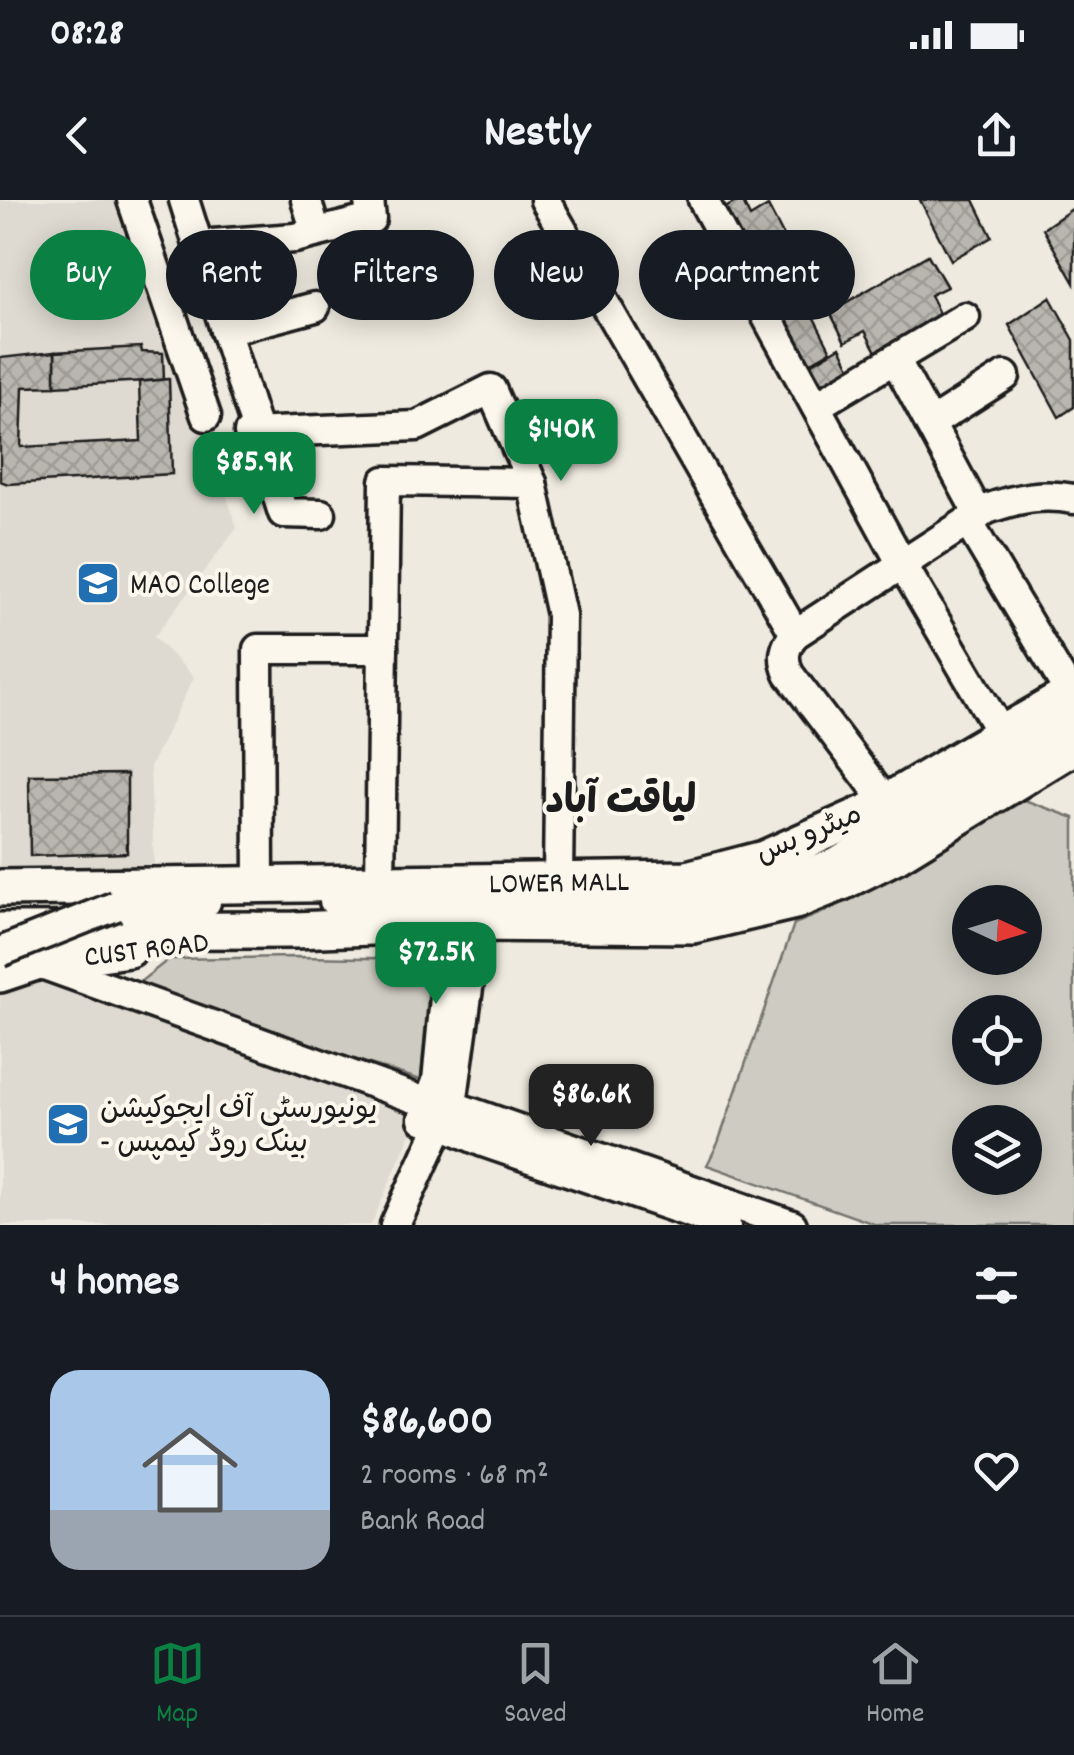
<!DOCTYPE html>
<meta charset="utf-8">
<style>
:root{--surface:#171b24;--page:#20242c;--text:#f1f3f6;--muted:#9ea1a6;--line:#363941;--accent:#0b8043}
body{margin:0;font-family:Dekko,"Playpen Sans Arabic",sans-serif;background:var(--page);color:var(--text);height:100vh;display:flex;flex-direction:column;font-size:38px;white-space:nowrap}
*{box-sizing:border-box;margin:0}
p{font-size:32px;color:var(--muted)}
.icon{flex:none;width:55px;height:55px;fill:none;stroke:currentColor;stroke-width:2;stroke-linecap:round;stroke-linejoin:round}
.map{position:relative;height:1025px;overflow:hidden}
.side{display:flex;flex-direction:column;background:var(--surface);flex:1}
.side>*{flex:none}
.guide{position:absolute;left:30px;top:30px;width:1015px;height:90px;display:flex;gap:20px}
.needle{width:65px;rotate:94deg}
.buttons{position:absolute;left:952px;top:685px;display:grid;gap:20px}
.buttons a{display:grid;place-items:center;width:90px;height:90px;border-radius:50%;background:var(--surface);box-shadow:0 5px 25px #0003;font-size:50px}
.price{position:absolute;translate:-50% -85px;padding:0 22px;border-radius:20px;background:var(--accent);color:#fff;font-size:32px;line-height:65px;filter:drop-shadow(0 2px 5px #0008)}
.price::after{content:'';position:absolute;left:50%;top:60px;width:30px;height:22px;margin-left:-15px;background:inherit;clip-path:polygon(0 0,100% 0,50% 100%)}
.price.selected{background:#222;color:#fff}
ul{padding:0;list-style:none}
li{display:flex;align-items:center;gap:30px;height:250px;padding:0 50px}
li span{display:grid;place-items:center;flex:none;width:280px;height:200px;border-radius:30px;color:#555}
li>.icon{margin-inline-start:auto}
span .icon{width:120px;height:120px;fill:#fffc;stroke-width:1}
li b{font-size:42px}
h2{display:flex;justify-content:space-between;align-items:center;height:120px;padding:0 50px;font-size:42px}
.tag{padding:0 35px;border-radius:45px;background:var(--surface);box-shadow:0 5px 25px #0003;font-size:35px;line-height:90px}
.tag.selected{background:var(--accent);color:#fff}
.status{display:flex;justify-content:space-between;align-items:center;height:70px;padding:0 50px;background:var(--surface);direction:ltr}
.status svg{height:28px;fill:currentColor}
header{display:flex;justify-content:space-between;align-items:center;height:130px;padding:0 50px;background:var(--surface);font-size:45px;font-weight:700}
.menu{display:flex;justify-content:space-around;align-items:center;height:140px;border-top:2px solid var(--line);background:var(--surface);font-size:28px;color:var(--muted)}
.menu a{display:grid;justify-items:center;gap:5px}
.menu .selected{color:var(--accent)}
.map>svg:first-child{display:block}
.built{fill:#dedad1}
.green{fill:#ceccc2;stroke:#75746f;stroke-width:2.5;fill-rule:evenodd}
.building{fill:url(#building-cross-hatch);stroke:#1c1c1c;stroke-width:2.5}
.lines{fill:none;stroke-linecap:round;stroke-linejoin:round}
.minor-casing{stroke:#1c1c1c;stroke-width:35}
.major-casing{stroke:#1c1c1c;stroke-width:42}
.minor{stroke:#fbf7ec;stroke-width:28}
.major{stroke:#fbf7ec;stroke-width:35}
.minor-bridge-casing{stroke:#1c1c1c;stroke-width:35;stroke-linecap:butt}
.minor-bridge{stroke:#fbf7ec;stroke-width:28}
.labels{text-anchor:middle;stroke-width:8;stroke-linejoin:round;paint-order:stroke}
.poi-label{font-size:30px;fill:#1c1c1c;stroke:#fbf7ec;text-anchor:start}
.street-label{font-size:30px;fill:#1c1c1c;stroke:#fbf7ec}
.district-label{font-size:40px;font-weight:bold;fill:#1c1c1c;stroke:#fbf7ec}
</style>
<div class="status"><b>08:28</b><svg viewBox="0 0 49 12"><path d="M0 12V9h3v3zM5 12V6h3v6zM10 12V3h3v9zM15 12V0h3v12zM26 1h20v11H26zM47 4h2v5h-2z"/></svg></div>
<header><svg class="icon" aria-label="back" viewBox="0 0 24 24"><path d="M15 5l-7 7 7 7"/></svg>Nestly<svg class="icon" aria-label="share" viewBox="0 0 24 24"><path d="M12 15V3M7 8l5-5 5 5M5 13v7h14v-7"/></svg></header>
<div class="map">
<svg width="1074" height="1025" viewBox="0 0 1074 1025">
<defs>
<pattern id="building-cross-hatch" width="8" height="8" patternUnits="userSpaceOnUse" patternTransform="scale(2.5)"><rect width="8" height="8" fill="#b9b6af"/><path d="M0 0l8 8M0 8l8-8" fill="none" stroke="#9e9c96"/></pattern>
</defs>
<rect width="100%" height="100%" fill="#eeeadf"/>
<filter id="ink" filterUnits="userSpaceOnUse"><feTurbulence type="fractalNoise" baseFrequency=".01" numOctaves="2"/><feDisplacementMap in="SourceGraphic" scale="20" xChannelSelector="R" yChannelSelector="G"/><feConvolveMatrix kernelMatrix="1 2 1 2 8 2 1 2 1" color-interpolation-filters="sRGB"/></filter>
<g filter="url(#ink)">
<g class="built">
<polygon points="0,0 131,0 237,328 154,437 194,477 150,567 155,687 0,688"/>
<polygon points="33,768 418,917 371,1025 0,1025 0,774"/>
</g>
<g class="green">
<path d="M1016,597L1074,618V1025H877L707,965L718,943L794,724C874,695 945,643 1016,597ZM970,702H1025V758H970ZM970,812H1025V868H970ZM970,922H1025V978H970Z"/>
<polygon points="296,757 431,759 421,880 131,789 169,759"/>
</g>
<g class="building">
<polygon points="739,0 742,0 750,17 768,6 792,52 783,58 831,151 808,164 722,10"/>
<polygon points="920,0 974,0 992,37 951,60"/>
<polygon points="1072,9 1074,12 1074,83 1043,29"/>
<polygon points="928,55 947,87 930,95 945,126 883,165 865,131 845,142 830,112"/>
<polygon points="1050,97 1074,140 1074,207 1059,217 1009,125"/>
<polygon points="141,147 142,152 163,153 164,180 55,186 55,152"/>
<polygon points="840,147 857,181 827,200 806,167"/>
<polygon points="55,152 55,186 23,187 21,247 141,241 139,182 169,179 172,274 8,284 0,281 0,158"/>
<polygon points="127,574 127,653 30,656 29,575"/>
</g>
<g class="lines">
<g class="minor-casing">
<g id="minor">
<polyline points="132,0 206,216"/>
<polyline points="184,0 283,313 321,314"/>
<polyline points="306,0 316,32"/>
<polyline points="545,0 795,434"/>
<polyline points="703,0 902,364 1001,533"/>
<polyline points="198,45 295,38 371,19 369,0"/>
<polyline points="225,131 315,107"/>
<polyline points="895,159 979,315"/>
<polyline points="816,206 965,117"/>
<polyline points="930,224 1005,176"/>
<polyline points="249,233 417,226 491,189 532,283 561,415 558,681"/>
<polyline points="968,322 1071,495"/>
<path d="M886,602L789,474C782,458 784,447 795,434L987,309C1018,298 1042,293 1074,299"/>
<polyline points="380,684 385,281 532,283"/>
<polyline points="259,686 258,449 383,449"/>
<polyline points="334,701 632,699 748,692 836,663 1074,521"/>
<polyline points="94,704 206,702"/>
<polyline points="39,763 420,900 450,905 792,1025"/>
<polyline points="430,903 442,924 483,942 726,1025"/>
<polyline points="423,919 437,881 452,724"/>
<polyline points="395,1025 453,897 477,723"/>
</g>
</g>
<g class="major-casing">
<g id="major">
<polyline points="0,688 687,679 764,659 871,611 1074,492"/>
<polyline points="0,731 294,730 477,723 693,725 795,701 842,682 896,655 1074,546"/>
<polyline points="0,774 36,762 129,749"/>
</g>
</g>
<use href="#minor" class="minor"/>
<use href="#major" class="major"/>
<g class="minor-bridge-casing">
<polyline id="minor-bridge" points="0,752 116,706"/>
</g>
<use href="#minor-bridge" class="minor-bridge"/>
</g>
</g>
<defs>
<g id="university-square" transform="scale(2.25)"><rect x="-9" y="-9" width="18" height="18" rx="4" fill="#1f6fb2" stroke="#fbf7ec"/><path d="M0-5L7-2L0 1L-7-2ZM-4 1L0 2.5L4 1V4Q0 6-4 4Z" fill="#fff"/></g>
</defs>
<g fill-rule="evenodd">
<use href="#university-square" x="98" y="383"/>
<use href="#university-square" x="68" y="924"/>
</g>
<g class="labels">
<g class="poi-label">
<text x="130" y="393">MAO College</text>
<text x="100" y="917">یونیورسٹی آف ایجوکیشن<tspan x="100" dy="34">- بینک روڈ کیمپس</tspan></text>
</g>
<g class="street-label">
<text transform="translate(808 632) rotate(-23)" y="10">میٹرو بس</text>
<text transform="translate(559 681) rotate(-1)" y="10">LOWER MALL</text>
<text transform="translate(146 748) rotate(-7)" y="10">CUST ROAD</text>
</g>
<g class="district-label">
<text x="621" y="612">لیاقت آباد</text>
</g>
</g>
</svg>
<div class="buttons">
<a><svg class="needle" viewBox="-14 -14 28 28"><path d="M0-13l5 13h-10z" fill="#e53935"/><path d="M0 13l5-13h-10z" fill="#9ea1a6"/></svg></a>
<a><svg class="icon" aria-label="locate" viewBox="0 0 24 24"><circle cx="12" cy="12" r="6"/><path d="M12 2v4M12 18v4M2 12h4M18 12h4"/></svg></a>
<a><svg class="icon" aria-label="layers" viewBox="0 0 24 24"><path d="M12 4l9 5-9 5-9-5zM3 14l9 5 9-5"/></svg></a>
</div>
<b class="price" style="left:561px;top:284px">$140K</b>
<b class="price" style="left:254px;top:317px">$85.9K</b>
<b class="price" style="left:436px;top:807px">$72.5K</b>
<b class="price selected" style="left:591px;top:949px">$86.6K</b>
<div class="guide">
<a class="tag selected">Buy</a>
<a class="tag">Rent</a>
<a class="tag">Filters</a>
<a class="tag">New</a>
<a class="tag">Apartment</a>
</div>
</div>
<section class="side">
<h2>4 homes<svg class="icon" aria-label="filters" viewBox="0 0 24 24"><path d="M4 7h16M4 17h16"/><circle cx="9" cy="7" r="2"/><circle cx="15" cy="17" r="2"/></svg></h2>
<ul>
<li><span style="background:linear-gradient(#a9c7e8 70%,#9aa5b1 0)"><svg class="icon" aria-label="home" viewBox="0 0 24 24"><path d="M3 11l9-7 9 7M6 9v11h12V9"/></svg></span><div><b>$86,600</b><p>2 rooms · 68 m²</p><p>Bank Road</p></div><svg class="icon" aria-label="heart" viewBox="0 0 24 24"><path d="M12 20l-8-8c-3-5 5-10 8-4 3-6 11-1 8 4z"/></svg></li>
</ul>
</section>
<nav class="menu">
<a class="selected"><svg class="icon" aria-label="map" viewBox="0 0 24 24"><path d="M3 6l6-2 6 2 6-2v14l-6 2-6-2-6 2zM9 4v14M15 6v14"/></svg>Map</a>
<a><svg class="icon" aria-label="saved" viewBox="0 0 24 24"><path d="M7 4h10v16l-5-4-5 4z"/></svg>Saved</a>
<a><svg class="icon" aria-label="home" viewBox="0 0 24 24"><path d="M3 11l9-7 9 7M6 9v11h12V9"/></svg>Home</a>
</nav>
